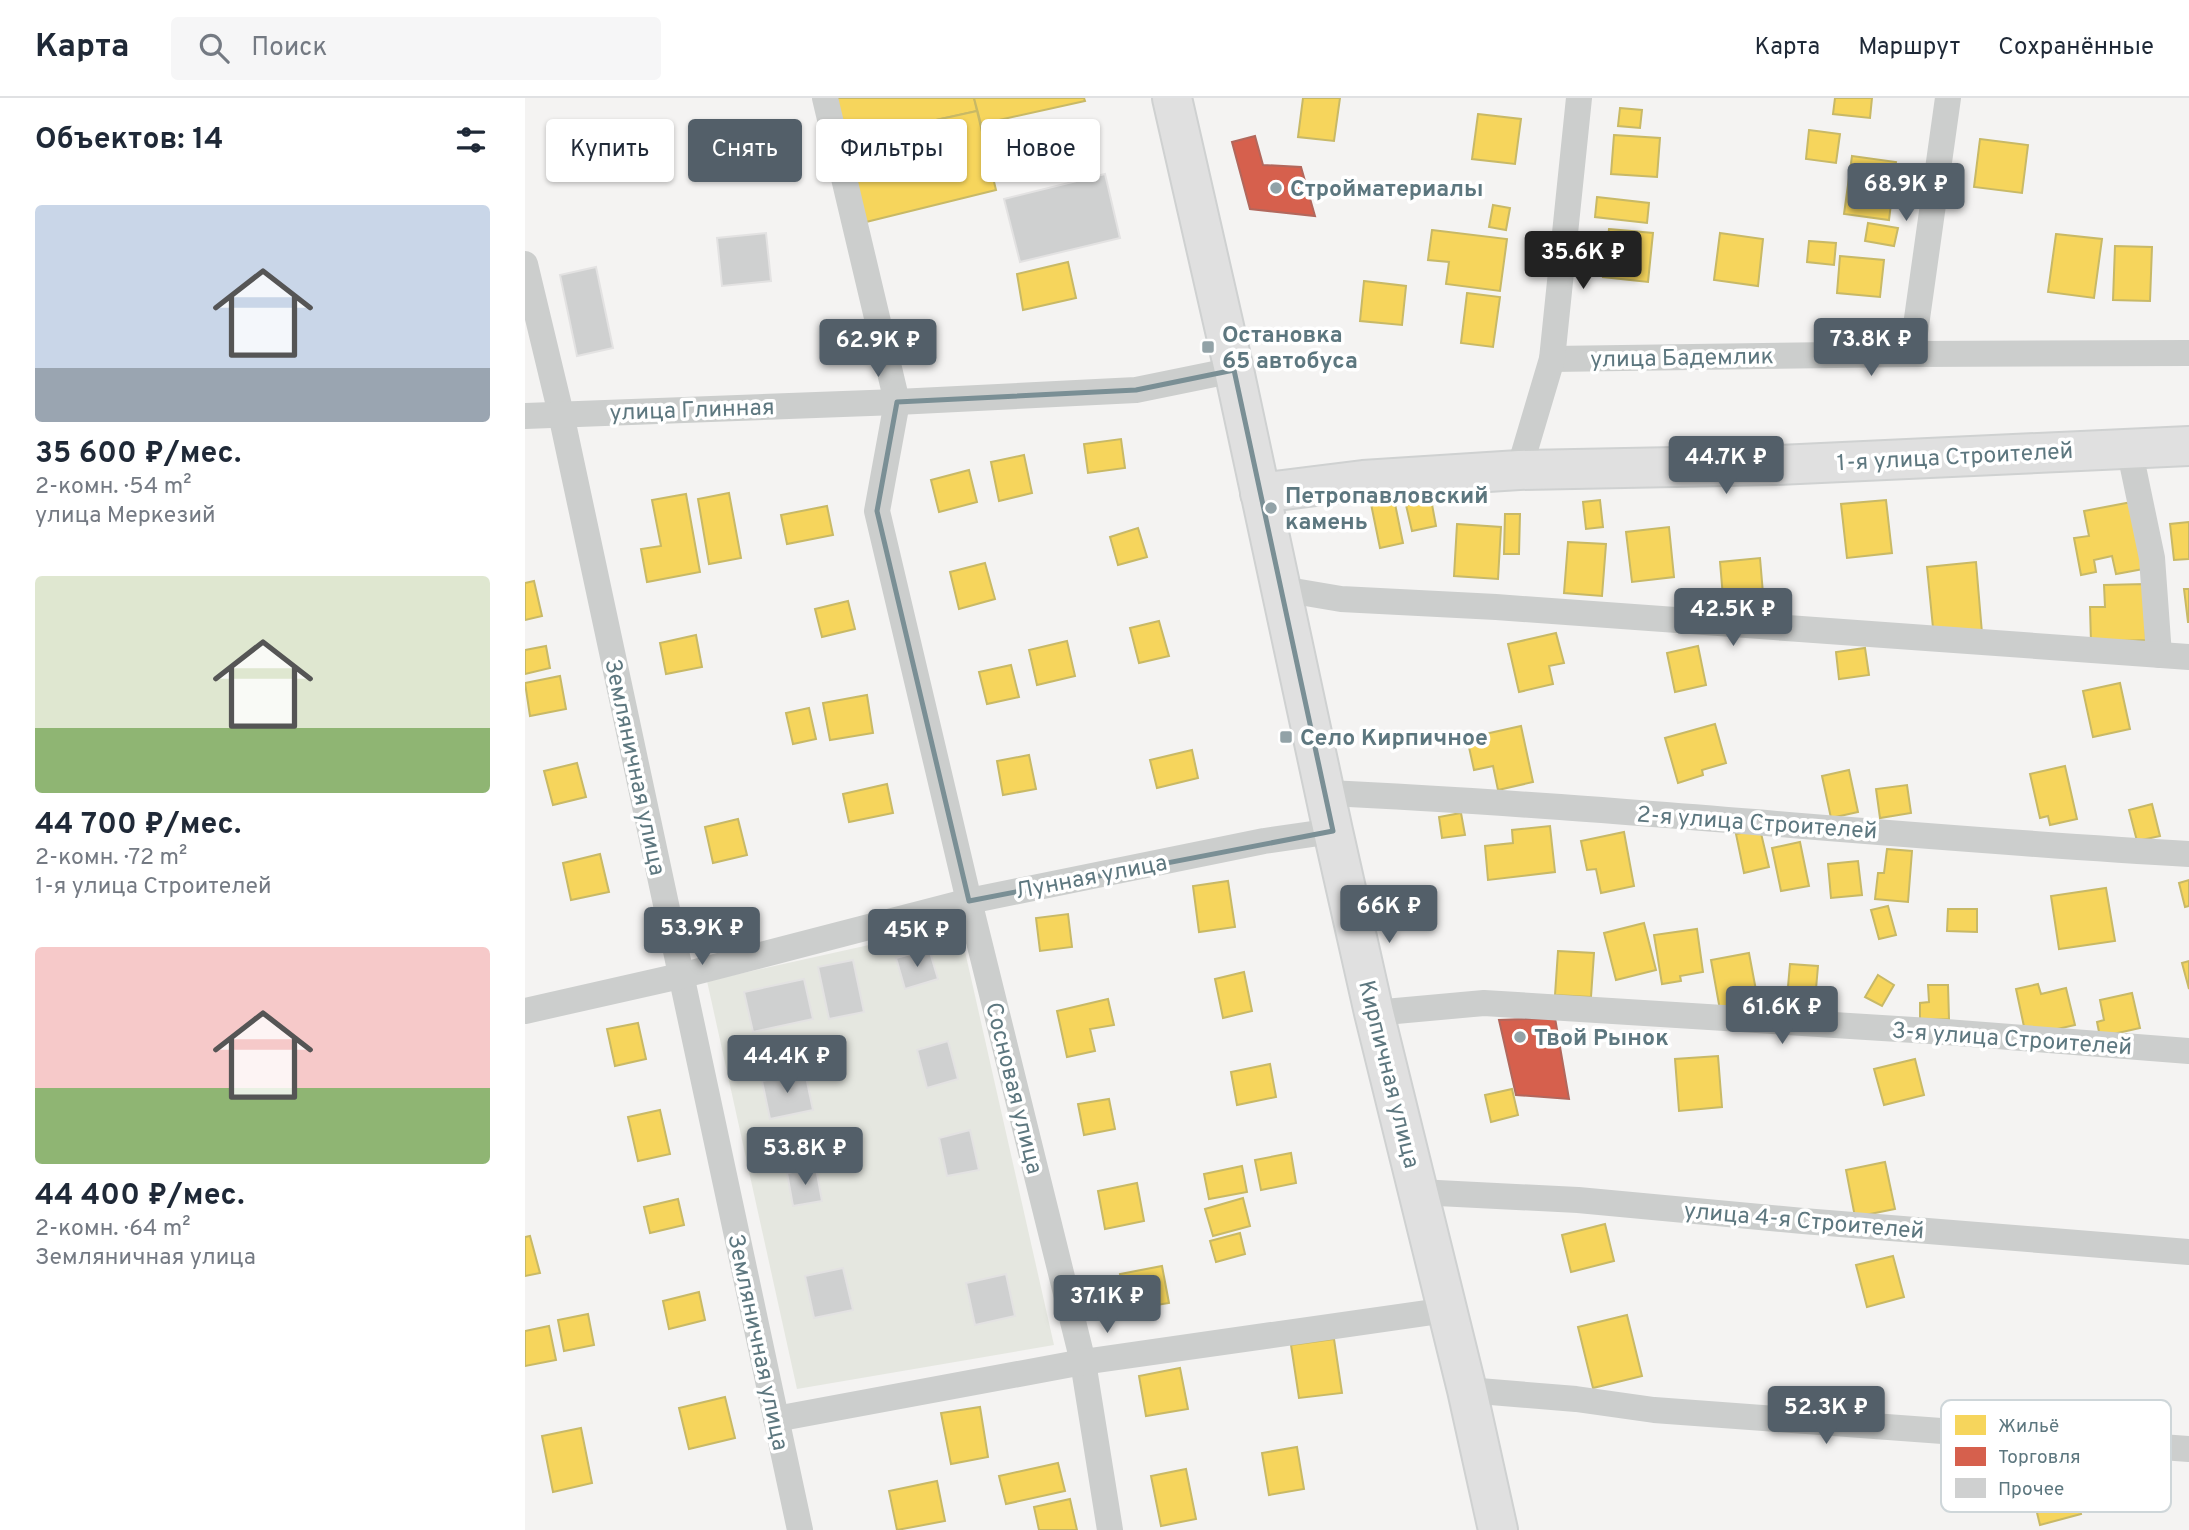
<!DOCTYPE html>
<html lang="ru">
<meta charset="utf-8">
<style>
:root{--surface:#fff;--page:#f6f6f7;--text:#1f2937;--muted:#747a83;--line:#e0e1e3;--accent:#535f69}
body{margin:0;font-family:Overpass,sans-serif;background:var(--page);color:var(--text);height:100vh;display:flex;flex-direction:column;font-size:26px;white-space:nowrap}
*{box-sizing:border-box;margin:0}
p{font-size:23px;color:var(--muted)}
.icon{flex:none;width:38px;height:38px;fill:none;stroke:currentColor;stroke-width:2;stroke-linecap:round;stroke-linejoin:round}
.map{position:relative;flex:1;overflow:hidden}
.sheet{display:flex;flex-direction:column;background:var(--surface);width:525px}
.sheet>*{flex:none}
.hud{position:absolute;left:21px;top:21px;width:665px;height:63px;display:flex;gap:14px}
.price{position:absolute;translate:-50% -60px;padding:0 16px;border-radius:7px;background:var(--accent);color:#fff;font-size:23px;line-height:46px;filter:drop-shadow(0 2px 4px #0008)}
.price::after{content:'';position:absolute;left:50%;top:42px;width:21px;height:16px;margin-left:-10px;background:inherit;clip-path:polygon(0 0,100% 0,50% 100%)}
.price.on{background:#222;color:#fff}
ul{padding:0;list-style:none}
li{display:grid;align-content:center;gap:14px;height:371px;padding:0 35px}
li span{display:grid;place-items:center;height:217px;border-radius:7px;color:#555}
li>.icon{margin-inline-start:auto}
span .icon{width:126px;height:126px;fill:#fffc;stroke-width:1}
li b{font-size:30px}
h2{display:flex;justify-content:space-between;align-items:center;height:84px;padding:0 35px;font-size:30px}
.chip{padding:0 24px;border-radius:7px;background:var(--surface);box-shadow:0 2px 5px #0004;font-size:24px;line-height:63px}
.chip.on{background:var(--accent);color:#fff}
header{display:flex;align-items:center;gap:42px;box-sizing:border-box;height:98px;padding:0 35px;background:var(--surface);border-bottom:2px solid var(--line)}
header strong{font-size:33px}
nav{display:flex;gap:38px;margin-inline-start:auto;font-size:24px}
.search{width:490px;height:63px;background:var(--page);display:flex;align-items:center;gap:18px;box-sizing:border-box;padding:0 24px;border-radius:7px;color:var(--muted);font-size:26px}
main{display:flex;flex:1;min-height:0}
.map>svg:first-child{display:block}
.green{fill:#e5e7e0}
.homes{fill:#f6d55c;stroke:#c8b966;stroke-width:2}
.shops{fill:#d6604d;stroke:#b2675c;stroke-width:2}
.building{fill:#cfd0d0;stroke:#e3e2e2;stroke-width:2}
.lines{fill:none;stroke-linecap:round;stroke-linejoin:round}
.secondary-casing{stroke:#cfd1d1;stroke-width:42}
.street{stroke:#cccecd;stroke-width:26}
.secondary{stroke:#e0e0e0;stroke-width:38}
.marked{fill:none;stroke:#7a8f95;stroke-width:5;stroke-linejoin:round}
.poi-dot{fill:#92a2a7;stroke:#fff;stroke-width:2.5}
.labels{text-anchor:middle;stroke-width:7;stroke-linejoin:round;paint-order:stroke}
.poi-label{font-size:23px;font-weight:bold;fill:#5d777f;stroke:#fff;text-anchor:start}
.street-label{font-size:23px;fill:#5d777f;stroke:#fff}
.key{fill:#fff;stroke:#ced6d9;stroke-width:2}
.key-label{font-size:19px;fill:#5d777f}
</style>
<header>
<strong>Карта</strong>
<div class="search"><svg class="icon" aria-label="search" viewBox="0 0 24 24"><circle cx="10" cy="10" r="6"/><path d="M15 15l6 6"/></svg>Поиск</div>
<nav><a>Карта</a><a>Маршрут</a><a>Сохранённые</a></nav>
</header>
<main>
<section class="sheet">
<h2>Объектов: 14<svg class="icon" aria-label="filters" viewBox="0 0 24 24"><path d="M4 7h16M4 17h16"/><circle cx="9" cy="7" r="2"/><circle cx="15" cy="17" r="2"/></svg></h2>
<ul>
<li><span style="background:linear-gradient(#c9d6e8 75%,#9aa5b1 0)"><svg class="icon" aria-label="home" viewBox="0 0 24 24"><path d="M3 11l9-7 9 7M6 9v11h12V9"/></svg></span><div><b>35 600 ₽/мес.</b><p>2-комн. · 54 m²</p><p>улица Меркезий</p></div></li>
<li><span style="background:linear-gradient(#dfe7d0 70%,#8fb573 0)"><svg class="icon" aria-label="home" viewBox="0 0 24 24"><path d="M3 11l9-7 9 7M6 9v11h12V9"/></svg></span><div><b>44 700 ₽/мес.</b><p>2-комн. · 72 m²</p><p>1-я улица Строителей</p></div></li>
<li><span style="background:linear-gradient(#f6c9c9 65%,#8fb573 0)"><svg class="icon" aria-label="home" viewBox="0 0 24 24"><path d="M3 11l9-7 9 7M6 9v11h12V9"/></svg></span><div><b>44 400 ₽/мес.</b><p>2-комн. · 64 m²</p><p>Земляничная улица</p></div></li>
</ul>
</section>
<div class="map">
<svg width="1664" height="1432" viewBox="0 0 1664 1432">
<rect width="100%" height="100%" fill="#f4f3f2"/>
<polygon class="green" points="434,827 529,1247 272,1291 182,883"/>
<g class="homes">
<polygon points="312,0 449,0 452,13 320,42"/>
<polygon points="449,0 559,0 560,3 456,26"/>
<polygon points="778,0 815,0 809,43 773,39"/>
<polygon points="1310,0 1347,0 1345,20 1308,16"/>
<polygon points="1095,10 1117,12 1115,30 1093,28"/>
<polygon points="452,13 471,92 337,125 320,42"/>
<polygon points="953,16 996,21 990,66 947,61"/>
<polygon points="1284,32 1315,36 1311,65 1281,61"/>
<polygon points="1089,37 1135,40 1132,79 1086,76"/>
<polygon points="1455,41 1503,47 1497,95 1449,89"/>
<polygon points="1327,58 1371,64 1364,122 1319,116"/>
<polygon points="1072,99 1124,105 1122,125 1070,119"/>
<polygon points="968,107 985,110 981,132 964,129"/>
<polygon points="1343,125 1373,130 1369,148 1340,143"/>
<polygon points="1084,131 1128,135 1123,184 1078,179"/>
<polygon points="907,132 982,141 975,193 921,186 924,164 903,162"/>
<polygon points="1195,135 1238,141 1233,188 1189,182"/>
<polygon points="1531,136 1577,141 1569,200 1523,194"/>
<polygon points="1284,143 1311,145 1309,167 1282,164"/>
<polygon points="1590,148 1627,149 1625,203 1588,202"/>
<polygon points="1315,158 1359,162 1355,199 1312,195"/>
<polygon points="543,164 551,200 498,212 492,176"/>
<polygon points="839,183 881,188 877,227 835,223"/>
<polygon points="942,195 975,199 968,249 936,245"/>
<polygon points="596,341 600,370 563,375 559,346"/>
<polygon points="499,357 507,395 474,403 466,364"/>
<polygon points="444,372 452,404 414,414 406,382"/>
<polygon points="204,395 216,460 184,466 173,401"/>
<polygon points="161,396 175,474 122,484 116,451 136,448 127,402"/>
<polygon points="869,401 878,445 855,450 846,406"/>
<polygon points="906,401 911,428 887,433 881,407"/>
<polygon points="1075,402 1078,429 1061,431 1058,404"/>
<polygon points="1361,402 1367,455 1322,460 1316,406"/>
<polygon points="1612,403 1624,470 1591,476 1587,458 1569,462 1571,474 1556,477 1549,440 1564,438 1559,413"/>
<polygon points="302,408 308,437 262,446 256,417"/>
<polygon points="980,416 995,416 994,456 979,456"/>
<polygon points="1664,424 1664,461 1649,462 1645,426"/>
<polygon points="932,426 976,429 973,481 929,478"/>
<polygon points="1144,429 1149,479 1107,484 1101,434"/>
<polygon points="613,430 622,459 593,467 585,439"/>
<polygon points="1043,444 1081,446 1077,498 1039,495"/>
<polygon points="1235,460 1239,507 1199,511 1195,464"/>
<polygon points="1451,464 1457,535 1409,540 1402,469"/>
<polygon points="460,465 470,501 434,511 425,474"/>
<polygon points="9,483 17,518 0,522 0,485"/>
<polygon points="1619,486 1621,542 1566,544 1565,509 1580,509 1579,487"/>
<polygon points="1659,491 1664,491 1664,524 1663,524"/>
<polygon points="323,503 330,531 297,539 290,511"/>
<polygon points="634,523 644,558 614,565 605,530"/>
<polygon points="1031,535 1039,565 1024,568 1028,586 994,594 983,546"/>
<polygon points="171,537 177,569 141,576 135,545"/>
<polygon points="542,543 550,578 512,587 504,552"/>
<polygon points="21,548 25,570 0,576 0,552"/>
<polygon points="1173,548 1181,587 1150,594 1142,555"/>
<polygon points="1340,550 1344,577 1314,581 1311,554"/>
<polygon points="486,567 494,599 462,606 454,574"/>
<polygon points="35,578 41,611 5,618 0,585"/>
<polygon points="1595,585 1605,631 1568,639 1558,593"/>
<polygon points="342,597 348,635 305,642 298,605"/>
<polygon points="284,610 291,641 268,646 261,615"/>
<polygon points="1190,626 1201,665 1177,672 1178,677 1153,685 1140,640"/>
<polygon points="996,628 1008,684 973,692 968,668 949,672 942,640"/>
<polygon points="667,652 673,680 632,690 625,662"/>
<polygon points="504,657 511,691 478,697 472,663"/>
<polygon points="52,665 61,699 28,707 19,673"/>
<polygon points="1540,668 1552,721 1525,727 1523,718 1515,720 1505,676"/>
<polygon points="1324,672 1333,714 1306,720 1297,678"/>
<polygon points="362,686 368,715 324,724 318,696"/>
<polygon points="1382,687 1386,715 1355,720 1351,691"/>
<polygon points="1627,706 1635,738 1612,743 1604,712"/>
<polygon points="936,715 940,737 917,740 914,719"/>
<polygon points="213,721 222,757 188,765 180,729"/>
<polygon points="1025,728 1030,774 963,782 960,748 988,745 987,732"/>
<polygon points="1235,731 1244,769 1219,775 1211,736"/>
<polygon points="1099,734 1109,788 1076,795 1071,771 1062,772 1056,743"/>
<polygon points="1275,744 1284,788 1256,793 1247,750"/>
<polygon points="1362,751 1387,753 1383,804 1350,801 1353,775 1359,775"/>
<polygon points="75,756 84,794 46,802 38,765"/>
<polygon points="1333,763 1337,797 1306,800 1303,766"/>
<polygon points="1664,782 1664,808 1660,809 1654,785"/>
<polygon points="703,783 710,829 674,834 668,788"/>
<polygon points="1581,790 1590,843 1534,851 1526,798"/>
<polygon points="1363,808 1371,837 1354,841 1346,812"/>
<polygon points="1423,811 1452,811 1452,834 1422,833"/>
<polygon points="543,816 547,849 515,853 511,820"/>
<polygon points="1119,825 1131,872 1091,882 1079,835"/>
<polygon points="1172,831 1178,874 1155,878 1156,883 1137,886 1129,837"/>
<polygon points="1033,853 1069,855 1066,899 1030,897"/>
<polygon points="1224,855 1233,903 1232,906 1227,910 1195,912 1186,862"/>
<polygon points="1664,863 1664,891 1657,865"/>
<polygon points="1265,866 1293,868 1289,914 1261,911"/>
<polygon points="719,874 727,913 698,920 690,881"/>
<polygon points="1353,877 1369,887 1357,908 1340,899"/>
<polygon points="1513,886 1516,896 1541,890 1550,927 1501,938 1491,891"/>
<polygon points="1403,887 1423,887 1424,921 1395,922 1395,905 1404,904"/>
<polygon points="1607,895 1615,930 1575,939 1572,924 1579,922 1575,902"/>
<polygon points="583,901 589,927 565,931 570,953 542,959 532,913"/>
<polygon points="113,925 121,961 90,968 82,931"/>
<polygon points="1193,958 1197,1009 1154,1013 1150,961"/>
<polygon points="1390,961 1399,997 1359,1007 1349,971"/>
<polygon points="745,966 751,999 712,1007 706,974"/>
<polygon points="987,991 993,1017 966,1024 960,997"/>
<polygon points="584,1001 590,1031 559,1037 553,1006"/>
<polygon points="135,1012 145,1056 113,1063 103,1019"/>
<polygon points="766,1055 771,1085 736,1092 730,1062"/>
<polygon points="1360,1064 1370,1111 1330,1119 1321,1072"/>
<polygon points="717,1068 722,1094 684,1101 679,1076"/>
<polygon points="612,1085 619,1123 580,1131 573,1093"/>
<polygon points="718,1100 725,1128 688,1138 680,1111"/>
<polygon points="153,1101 159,1127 125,1135 119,1109"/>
<polygon points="1080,1126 1089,1163 1046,1174 1037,1137"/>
<polygon points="715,1135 720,1156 691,1164 685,1143"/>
<polygon points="5,1138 15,1175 0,1178 0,1139"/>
<polygon points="1368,1158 1379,1199 1342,1209 1331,1167"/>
<polygon points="637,1168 644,1205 601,1212 595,1176"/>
<polygon points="174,1194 180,1222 144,1231 138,1203"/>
<polygon points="63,1216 69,1247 39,1253 33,1222"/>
<polygon points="1102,1217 1117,1278 1068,1290 1053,1229"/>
<polygon points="24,1228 31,1262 0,1268 0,1233"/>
<polygon points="809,1241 817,1295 774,1300 766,1247"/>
<polygon points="655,1270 663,1311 621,1318 614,1278"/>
<polygon points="200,1299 210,1340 164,1351 154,1310"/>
<polygon points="455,1309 463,1359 426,1366 416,1315"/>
<polygon points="56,1330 67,1385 28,1394 17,1338"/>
<polygon points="772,1349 779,1391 744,1397 737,1355"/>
<polygon points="533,1365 540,1393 481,1406 474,1378"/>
<polygon points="661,1371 671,1421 636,1428 626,1378"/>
<polygon points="1545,1371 1556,1416 1515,1427 1504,1382"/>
<polygon points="412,1383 420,1423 372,1432 364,1393"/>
<polygon points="545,1401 552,1432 514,1432 509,1409"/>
</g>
<g class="shops">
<polygon points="730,38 738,67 776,69 790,118 725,111 707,44"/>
<polygon points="1030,920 1044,1001 991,997 974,922"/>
</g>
<g class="building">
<polygon points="580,76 595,140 495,164 479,101"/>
<polygon points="241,135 246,183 197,188 192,140"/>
<polygon points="71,169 88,250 52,258 35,177"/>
<polygon points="404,851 413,881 380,891 371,860"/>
<polygon points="328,862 339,914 304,921 293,869"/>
<polygon points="279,881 288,921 228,934 219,894"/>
<polygon points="423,943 433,981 402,990 392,952"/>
<polygon points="280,974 288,1012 245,1021 237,983"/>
<polygon points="445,1032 454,1072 422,1078 414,1040"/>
<polygon points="291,1070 297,1103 268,1108 262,1075"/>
<polygon points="318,1170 328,1212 289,1220 280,1178"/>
<polygon points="481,1176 490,1218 450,1227 441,1185"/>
</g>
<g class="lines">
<g class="secondary-casing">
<g id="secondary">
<polyline points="647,0 709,272 808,733 849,915 942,1292 973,1432"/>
<polyline points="735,395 838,382 994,372 1251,367 1664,348"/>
</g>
</g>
<g class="street">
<polyline points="300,0 372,304 352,413 444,803 558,1264 585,1432"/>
<polyline points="0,166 36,316 275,1432"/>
<polyline points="1387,256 1423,0"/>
<polyline points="1027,261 1387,256 1664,255"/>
<polyline points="0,318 372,304 611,292 709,272"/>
<polyline points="1604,350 1627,460 1634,557"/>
<polyline points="994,372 1027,261 1054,0"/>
<polyline points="757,491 816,501 971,509 1664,559"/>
<path d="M801,695C1089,708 1376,740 1664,756"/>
<polyline points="0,913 155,878 444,803 739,743 808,733"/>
<polyline points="849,915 959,905 1421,934 1664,953"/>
<polyline points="893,1094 1053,1102 1278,1123 1664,1154"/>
<polyline points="942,1292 1051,1301 1129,1312 1664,1351"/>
<polyline points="251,1321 558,1264 922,1212"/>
</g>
<use href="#secondary" class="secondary"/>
</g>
<path class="marked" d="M709,272L808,733L444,803L352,413L372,304L611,292Z"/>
<g class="poi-dot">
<circle cx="751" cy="90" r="7"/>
<rect x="676" y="242" width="14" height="14" rx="3.5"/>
<circle cx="746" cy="410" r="7"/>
<rect x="754" y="632" width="14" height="14" rx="3.5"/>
<circle cx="995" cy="939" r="7"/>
</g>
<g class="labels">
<g class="poi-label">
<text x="765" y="98">Стройматериалы</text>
<text x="697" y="244">Остановка<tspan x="697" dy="26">65 автобуса</tspan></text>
<text x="760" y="405">Петропавловский<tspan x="760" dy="26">камень</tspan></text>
<text x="775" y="647">Село Кирпичное</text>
<text x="1009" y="947">Твой Рынок</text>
</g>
<g class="street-label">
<text transform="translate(1157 259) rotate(-1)" y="8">улица Бадемлик</text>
<text transform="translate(167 311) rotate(-2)" y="8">улица Глинная</text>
<text transform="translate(1430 358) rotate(-3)" y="8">1-я улица Строителей</text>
<text transform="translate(111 669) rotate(78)" y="8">Земляничная улица</text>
<text transform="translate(1232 724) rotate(4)" y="8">2-я улица Строителей</text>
<text transform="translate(566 778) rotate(-11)" y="8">Лунная улица</text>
<text transform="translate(1487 940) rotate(4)" y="8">3-я улица Строителей</text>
<text transform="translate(865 976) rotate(76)" y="8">Кирпичная улица</text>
<text transform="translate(490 990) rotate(76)" y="8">Сосновая улица</text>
<text transform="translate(1279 1122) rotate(5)" y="8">улица 4-я Строителей</text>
<text transform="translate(234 1244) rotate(78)" y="8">Земляничная улица</text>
</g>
</g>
<rect x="1416" y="1302" width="230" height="112" rx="10" class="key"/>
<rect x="1430" y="1317" width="31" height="20" fill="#f6d55c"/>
<rect x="1430" y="1349" width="31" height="19" fill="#d6604d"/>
<rect x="1430" y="1380" width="31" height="20" fill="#cfd0d0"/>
<g class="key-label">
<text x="1473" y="1334">Жильё</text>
<text x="1473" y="1365">Торговля</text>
<text x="1473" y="1397">Прочее</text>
</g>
</svg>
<b class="price" style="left:1381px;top:125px">68.9K ₽</b>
<b class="price on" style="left:1058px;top:193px">35.6K ₽</b>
<b class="price" style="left:1346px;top:280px">73.8K ₽</b>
<b class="price" style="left:353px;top:281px">62.9K ₽</b>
<b class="price" style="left:1201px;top:398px">44.7K ₽</b>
<b class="price" style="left:1208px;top:550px">42.5K ₽</b>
<b class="price" style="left:864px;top:847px">66K ₽</b>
<b class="price" style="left:177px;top:869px">53.9K ₽</b>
<b class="price" style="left:392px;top:871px">45K ₽</b>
<b class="price" style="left:1257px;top:948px">61.6K ₽</b>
<b class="price" style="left:262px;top:997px">44.4K ₽</b>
<b class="price" style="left:280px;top:1089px">53.8K ₽</b>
<b class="price" style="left:582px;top:1237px">37.1K ₽</b>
<b class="price" style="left:1301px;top:1348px">52.3K ₽</b>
<div class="hud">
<a class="chip">Купить</a>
<a class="chip on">Снять</a>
<a class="chip">Фильтры</a>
<a class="chip">Новое</a>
</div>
</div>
</main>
